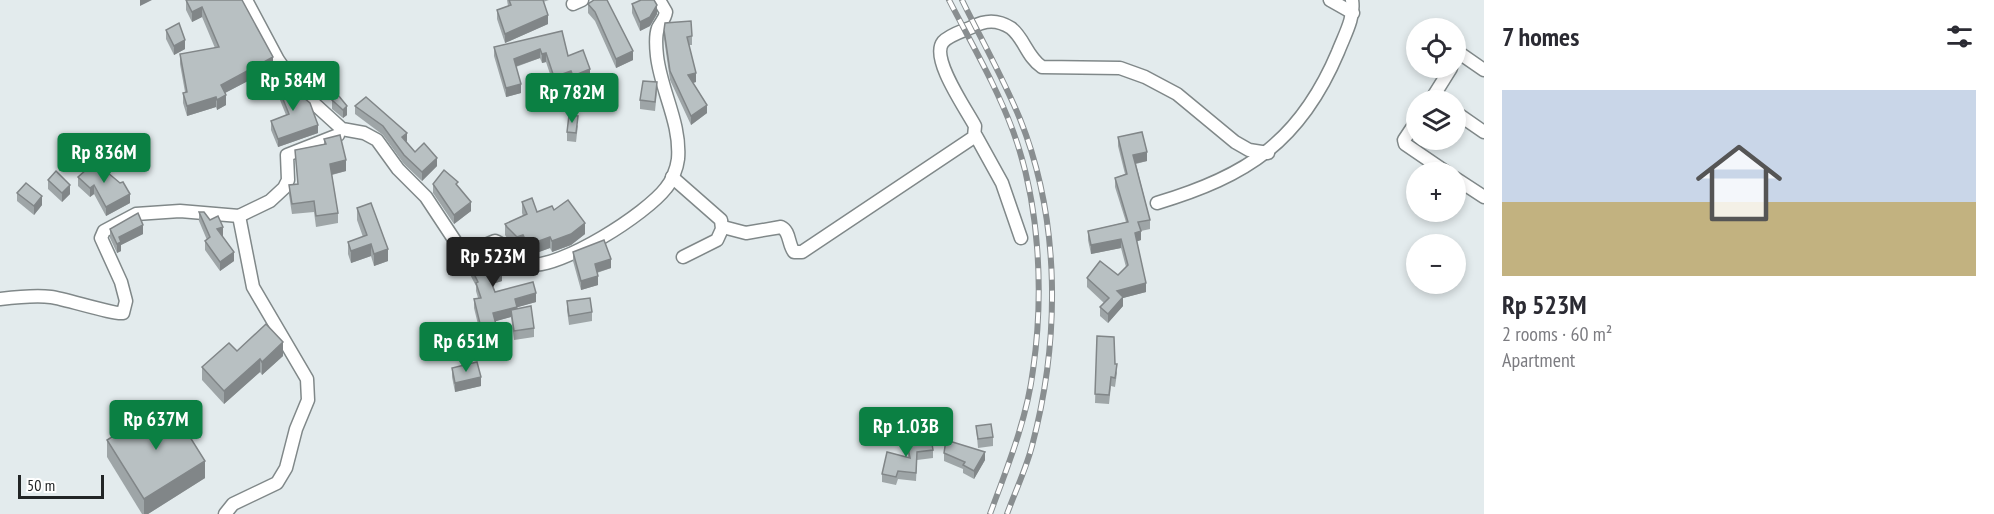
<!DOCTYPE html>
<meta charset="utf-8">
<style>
:root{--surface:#fff;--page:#f2f2f3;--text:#2b2b33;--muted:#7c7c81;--line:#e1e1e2;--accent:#0b8043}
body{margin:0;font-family:"PT Sans Narrow",sans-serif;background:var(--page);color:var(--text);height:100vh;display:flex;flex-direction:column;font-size:22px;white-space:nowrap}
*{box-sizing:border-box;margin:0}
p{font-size:20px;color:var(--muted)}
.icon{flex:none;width:33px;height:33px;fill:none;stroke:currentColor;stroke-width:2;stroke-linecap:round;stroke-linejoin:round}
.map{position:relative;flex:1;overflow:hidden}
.panel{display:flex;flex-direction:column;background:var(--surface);width:510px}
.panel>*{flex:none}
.tools{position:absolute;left:1406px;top:18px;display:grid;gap:12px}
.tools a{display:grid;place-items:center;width:60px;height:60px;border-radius:50%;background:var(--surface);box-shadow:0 3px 9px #0003;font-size:30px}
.scale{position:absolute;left:18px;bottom:15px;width:86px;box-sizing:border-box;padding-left:6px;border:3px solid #212425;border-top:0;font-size:16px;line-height:21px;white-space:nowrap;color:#212425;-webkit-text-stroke:4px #fff;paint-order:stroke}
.price{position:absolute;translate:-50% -51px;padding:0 14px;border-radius:6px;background:var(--accent);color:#fff;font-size:20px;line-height:39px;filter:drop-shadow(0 2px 3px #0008)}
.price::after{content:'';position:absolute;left:50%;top:36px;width:18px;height:14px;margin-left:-9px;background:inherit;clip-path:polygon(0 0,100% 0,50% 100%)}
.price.selected{background:#222;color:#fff}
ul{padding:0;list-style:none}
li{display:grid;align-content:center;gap:12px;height:318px;padding:0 18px}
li+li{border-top:2px solid var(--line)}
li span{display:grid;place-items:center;height:186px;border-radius:0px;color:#555}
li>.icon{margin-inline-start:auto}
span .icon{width:108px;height:108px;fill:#fffc;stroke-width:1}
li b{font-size:26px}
h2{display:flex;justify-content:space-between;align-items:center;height:72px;padding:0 18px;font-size:26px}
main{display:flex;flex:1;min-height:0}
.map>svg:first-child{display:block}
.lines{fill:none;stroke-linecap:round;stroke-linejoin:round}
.street-casing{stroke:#808889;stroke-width:15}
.street{stroke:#fff;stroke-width:12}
.rail-casing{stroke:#898e90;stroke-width:6}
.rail{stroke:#fff;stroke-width:4;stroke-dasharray:11;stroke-linecap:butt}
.wall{fill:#9ea5a7}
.shaded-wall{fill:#818688}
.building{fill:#b8c0c2;stroke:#818688;stroke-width:1.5}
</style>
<main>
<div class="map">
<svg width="1484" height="514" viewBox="0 0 1484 514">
<rect width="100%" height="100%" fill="#e3ebed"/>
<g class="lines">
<g class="street-casing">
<g id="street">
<path d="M246,0L278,60L298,89L342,129L364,133L377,140L398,169L426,197L461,250L469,252L495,241C508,245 514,263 528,265C562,268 646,214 666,188C672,181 677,168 678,159C681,123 661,91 657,56C656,47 655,36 658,28C661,22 665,19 666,12L659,0"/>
<polyline points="1330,0 1353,13"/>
<polyline points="573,4 582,0"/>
<polyline points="1455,50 1484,70"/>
<polyline points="1431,100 1451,68"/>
<polyline points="1455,112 1484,132"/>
<polyline points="1416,122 1404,140 1405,144 1446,172"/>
<polyline points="976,136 1002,183 1021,238"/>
<polyline points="672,177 721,220 722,229 717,240 683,257"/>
<polyline points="1455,178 1484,197"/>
<path d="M1157,203C1247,176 1300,142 1338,52C1344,36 1355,18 1352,0"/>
<path d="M723,227L746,233L781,227C790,231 788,244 794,252H802L974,137L975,126C966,109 930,58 943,42C949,35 963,31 972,27C985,20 997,19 1011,28C1024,38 1027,57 1042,67L1120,68L1145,77L1177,94L1235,142L1249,150L1268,153"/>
<path d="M0,299C17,297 34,295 51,297C66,299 115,315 123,313L126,301L121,282L101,238L104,231L136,214L180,211L239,216L270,201L284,188L288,180L287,155L338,135"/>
<polyline points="225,514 233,504 277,483 286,468 296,429 308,400 307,379 253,287 239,216"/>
</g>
</g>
<use href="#street" class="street"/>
<g class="rail-casing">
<g id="rail">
<path d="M949,0C971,43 996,85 1013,131C1040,204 1044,294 1033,370C1027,419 1007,468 990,514"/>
<path d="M962,0C981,39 1003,78 1020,119C1061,221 1060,341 1032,446C1026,469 1015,492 1007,514"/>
</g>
</g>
<use href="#rail" class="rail"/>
</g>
<g class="wall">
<polygon points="186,0 242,0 273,68 225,93 226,105 217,110 216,107 187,116 183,103 183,93 185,92 180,64 180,54 215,48 202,17 192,22 186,10"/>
<polygon points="507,0 549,0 543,2 548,24 505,43 497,19 497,10 508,6"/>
<polygon points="588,4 633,60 616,68 595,21 588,13"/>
<polygon points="632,4 657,14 650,26 640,31 632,13"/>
<polygon points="166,30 185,49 174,55 166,39"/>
<polygon points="664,30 692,36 692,45 689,45 696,82 693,83 707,113 691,125 670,80 664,39"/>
<polygon points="562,31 568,56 590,77 573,84 571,80 554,86 546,62 542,63 540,58 516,67 521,93 506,97 494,56 494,47"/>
<polygon points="276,82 318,133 278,147 271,130 271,121 286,115 276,90"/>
<polygon points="657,91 655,111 640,109 640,100"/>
<polygon points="338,95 347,115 343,118 332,109 332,100"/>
<polygon points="355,106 407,141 406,142 415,152 437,166 422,181 404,164 383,135 355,114"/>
<polygon points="578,125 576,142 567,141 567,132"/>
<polygon points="1118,137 1147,161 1136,164 1150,220 1150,229 1141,231 1141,240 1137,241 1146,292 1123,298 1123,306 1108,323 1100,316 1100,307 1104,303 1087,287 1087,278 1118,275 1126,267 1121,248 1091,254 1088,240 1088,231 1126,222 1115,187 1115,178 1125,174 1118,146"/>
<polygon points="324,139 346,171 332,175 338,213 338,223 316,227 314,212 292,214 289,195 289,185 298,184 295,150 324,144"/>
<polygon points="78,177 130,203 106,216 94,194 90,197 78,186"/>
<polygon points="48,180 70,194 62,202 48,189"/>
<polygon points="433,184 471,211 454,224 433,193"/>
<polygon points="17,193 42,205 34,215 17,201"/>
<polygon points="522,202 537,212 554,210 585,234 571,245 552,252 550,248 528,256 523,246 517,248 507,238 505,235 505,224 523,216 522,213"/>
<polygon points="357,208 388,261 374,266 371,256 351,263 348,254 348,242 363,237 357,220"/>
<polygon points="199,212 223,236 222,236 234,261 220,271 205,250 205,241 207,240 199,221"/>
<polygon points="110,229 143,234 121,245 121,251 117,253 110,238"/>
<polygon points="573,252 611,268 597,273 598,285 581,290 573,261"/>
<polygon points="464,254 510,264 501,268 502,281 492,284 495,292 536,302 517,307 517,309 534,328 534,337 514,340 511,317 495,321 499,345 484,349 474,308 474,299 478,298 476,291 476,286 464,263"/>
<polygon points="567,301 592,312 592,321 569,325 567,310"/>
<polygon points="1097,336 1115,364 1117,373 1115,387 1111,386 1109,404 1095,403"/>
<polygon points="237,351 283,356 262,375 260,372 224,404 202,380 202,367"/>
<polygon points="452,368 481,386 455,392 452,377"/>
<polygon points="976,426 993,437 993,446 978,448"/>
<polygon points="107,440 205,478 148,514 142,514 107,457"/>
<polygon points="907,442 933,450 933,458 917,460 916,481 898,479 896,485 882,482 882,474 908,457"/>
<polygon points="944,453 985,460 974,479 963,473 963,469 944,461"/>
</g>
<g class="shaded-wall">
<polygon points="140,0 152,0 140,6"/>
<polygon points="657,5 657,14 650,26 640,31 640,22"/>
<polygon points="202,7 202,17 192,22 192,12"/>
<polygon points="548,15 548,24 505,43 505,34"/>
<polygon points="185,40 185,49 174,55 174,46"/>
<polygon points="540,49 540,58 514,67 514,59"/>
<polygon points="633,51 633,60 616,68 616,59"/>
<polygon points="546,53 546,62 542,63 542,54"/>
<polygon points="273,57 273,68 221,95 221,85"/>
<polygon points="590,69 590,77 573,84 573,76"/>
<polygon points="571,71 571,80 554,86 554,77"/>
<polygon points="696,73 696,82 688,84 688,75"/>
<polygon points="521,84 521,93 506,97 506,88"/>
<polygon points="226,95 226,105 217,110 217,100"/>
<polygon points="216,97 216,107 187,116 187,106"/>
<polygon points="707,105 707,113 691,125 691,116"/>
<polygon points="347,106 347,115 343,118 343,110"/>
<polygon points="318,125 318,133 278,147 278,139"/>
<polygon points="407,133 407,141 402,146 402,137"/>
<polygon points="1147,152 1147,161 1133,164 1133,155"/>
<polygon points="437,158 437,166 422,181 422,172"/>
<polygon points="346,160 346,171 330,175 330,164"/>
<polygon points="70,185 70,194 62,202 62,193"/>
<polygon points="94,185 94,194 90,197 90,188"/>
<polygon points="130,194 130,203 106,216 106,207"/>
<polygon points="42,196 42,205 34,215 34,206"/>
<polygon points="471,202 471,211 454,224 454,215"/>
<polygon points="585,223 585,234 571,245 552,252 552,241"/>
<polygon points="143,225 143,234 121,245 121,251 117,253 117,244 119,237"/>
<polygon points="223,227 223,236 217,238 217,229"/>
<polygon points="1141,231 1141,240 1135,242 1135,233"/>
<polygon points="523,235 523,246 517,248 517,237"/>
<polygon points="550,237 550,248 528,256 528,245"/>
<polygon points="1121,239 1121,248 1091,254 1091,245"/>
<polygon points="371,244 371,256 351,263 351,251"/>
<polygon points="388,249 388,261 374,266 374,254"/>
<polygon points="234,252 234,261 220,271 220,262"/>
<polygon points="510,256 510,264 498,269 498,261"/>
<polygon points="611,259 611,268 595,273 595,264"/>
<polygon points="502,272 502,281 489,285 489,277"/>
<polygon points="598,276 598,285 581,290 581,281"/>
<polygon points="1146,283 1146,292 1123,298 1123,306 1108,323 1108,314 1117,291"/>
<polygon points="536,293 536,302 515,308 517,307 517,316 511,310 511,317 493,322 493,313 515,299"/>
<polygon points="499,336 499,345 484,349 484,340"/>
<polygon points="283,342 283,356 262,375 262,362"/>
<polygon points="260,359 260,372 224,404 224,391"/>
<polygon points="481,377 481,386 455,392 455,383"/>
<polygon points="985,452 985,460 974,479 974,471"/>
<polygon points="205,461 205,478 148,514 144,514 144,499"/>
</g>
<g class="building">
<polygon points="186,0 242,0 273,57 221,85 226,95 217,100 216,97 187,106 183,93 187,92 180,54 219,47 202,7 192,12"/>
<polygon points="509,0 543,0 548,15 505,34 497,10 511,5"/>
<polygon points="594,0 607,0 633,51 616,59 595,12 588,4"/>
<polygon points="641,0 654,0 657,5 650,17 640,22 632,4"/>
<polygon points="691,21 692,36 687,37 696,73 688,75 707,105 691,116 670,71 664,30 665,23"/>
<polygon points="179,23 185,40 174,46 166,30"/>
<polygon points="562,31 568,56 583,50 590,69 573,76 571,71 554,77 546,53 542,54 540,49 514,59 521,84 506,88 494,47"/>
<polygon points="286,78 301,99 304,98 310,103 318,125 278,139 271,121 289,114 276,82"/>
<polygon points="643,81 657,82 655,102 640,100"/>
<polygon points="338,95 347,106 343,110 332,100"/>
<polygon points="366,97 407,133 402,137 415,152 424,143 437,158 422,172 404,155 383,126 355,106"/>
<polygon points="569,115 578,116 576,133 567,132"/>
<polygon points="1142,132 1147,152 1133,155 1150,220 1138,222 1141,231 1135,233 1146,283 1117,291 1123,297 1108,314 1100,307 1109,298 1087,278 1100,261 1118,275 1128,265 1121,239 1091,245 1088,231 1128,222 1115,178 1127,174 1118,137"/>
<polygon points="340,135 346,160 330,164 338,213 316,216 314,201 292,204 289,185 298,184 295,150 326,144 324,139"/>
<polygon points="95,162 120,183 123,182 130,194 106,207 94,185 90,188 78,177"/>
<polygon points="444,170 458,182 456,184 471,202 454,215 433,184"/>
<polygon points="56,171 70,185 62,193 48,180"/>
<polygon points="26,183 42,196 34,206 17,193"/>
<polygon points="532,198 537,212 552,206 554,210 568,200 585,223 571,234 552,241 550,237 528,245 523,235 517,237 507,227 505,224 527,214 522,202"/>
<polygon points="371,203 388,249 374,254 371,244 351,251 348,242 367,235 357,208"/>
<polygon points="199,212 204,212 210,220 218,216 223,227 217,229 234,252 220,262 205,241 210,237"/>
<polygon points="138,213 143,225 119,237 121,242 117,244 110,229"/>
<polygon points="604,240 611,259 595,264 598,276 581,281 573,252"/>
<polygon points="498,243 510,256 498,261 502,272 489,277 495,292 533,282 536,293 515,299 517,307 493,313 499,336 484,340 474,299 481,298 476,283 478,282 464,254"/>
<polygon points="590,298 592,312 569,316 567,301"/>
<polygon points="531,306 534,328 514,331 511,310"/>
<polygon points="266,324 283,342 262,362 260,359 224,391 202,367 229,343 237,351"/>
<polygon points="1097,336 1114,337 1115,364 1117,364 1115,378 1111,377 1109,395 1095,394"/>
<polygon points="477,362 481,377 455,383 452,368"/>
<polygon points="168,402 205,461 144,499 107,440"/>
<polygon points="991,424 993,437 978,439 976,426"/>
<polygon points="931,438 933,450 917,452 916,473 898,471 896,477 882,474 887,452 910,458 907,442"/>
<polygon points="946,440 985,452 974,471 963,465 965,462 944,453"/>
</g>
</svg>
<div class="tools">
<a><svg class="icon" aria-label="locate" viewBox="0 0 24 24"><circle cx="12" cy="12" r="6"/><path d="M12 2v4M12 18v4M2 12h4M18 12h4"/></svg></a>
<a><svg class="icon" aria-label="layers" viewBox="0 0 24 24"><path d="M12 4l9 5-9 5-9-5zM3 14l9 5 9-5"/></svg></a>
<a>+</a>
<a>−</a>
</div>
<div class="scale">50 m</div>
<b class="price" style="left:293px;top:112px">Rp 584M</b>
<b class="price" style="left:572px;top:124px">Rp 782M</b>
<b class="price" style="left:104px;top:184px">Rp 836M</b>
<b class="price selected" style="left:493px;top:288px">Rp 523M</b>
<b class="price" style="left:466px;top:373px">Rp 651M</b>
<b class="price" style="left:156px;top:451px">Rp 637M</b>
<b class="price" style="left:906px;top:458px">Rp 1.03B</b>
</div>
<section class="panel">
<h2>7 homes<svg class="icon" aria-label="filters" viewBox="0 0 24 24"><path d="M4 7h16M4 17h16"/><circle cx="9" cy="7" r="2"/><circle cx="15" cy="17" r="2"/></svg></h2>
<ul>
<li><span style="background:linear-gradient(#c9d6e8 60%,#c2b280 0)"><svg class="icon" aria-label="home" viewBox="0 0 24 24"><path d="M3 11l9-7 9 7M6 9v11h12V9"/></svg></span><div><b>Rp 523M</b><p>2 rooms · 60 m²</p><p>Apartment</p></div></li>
</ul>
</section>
</main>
